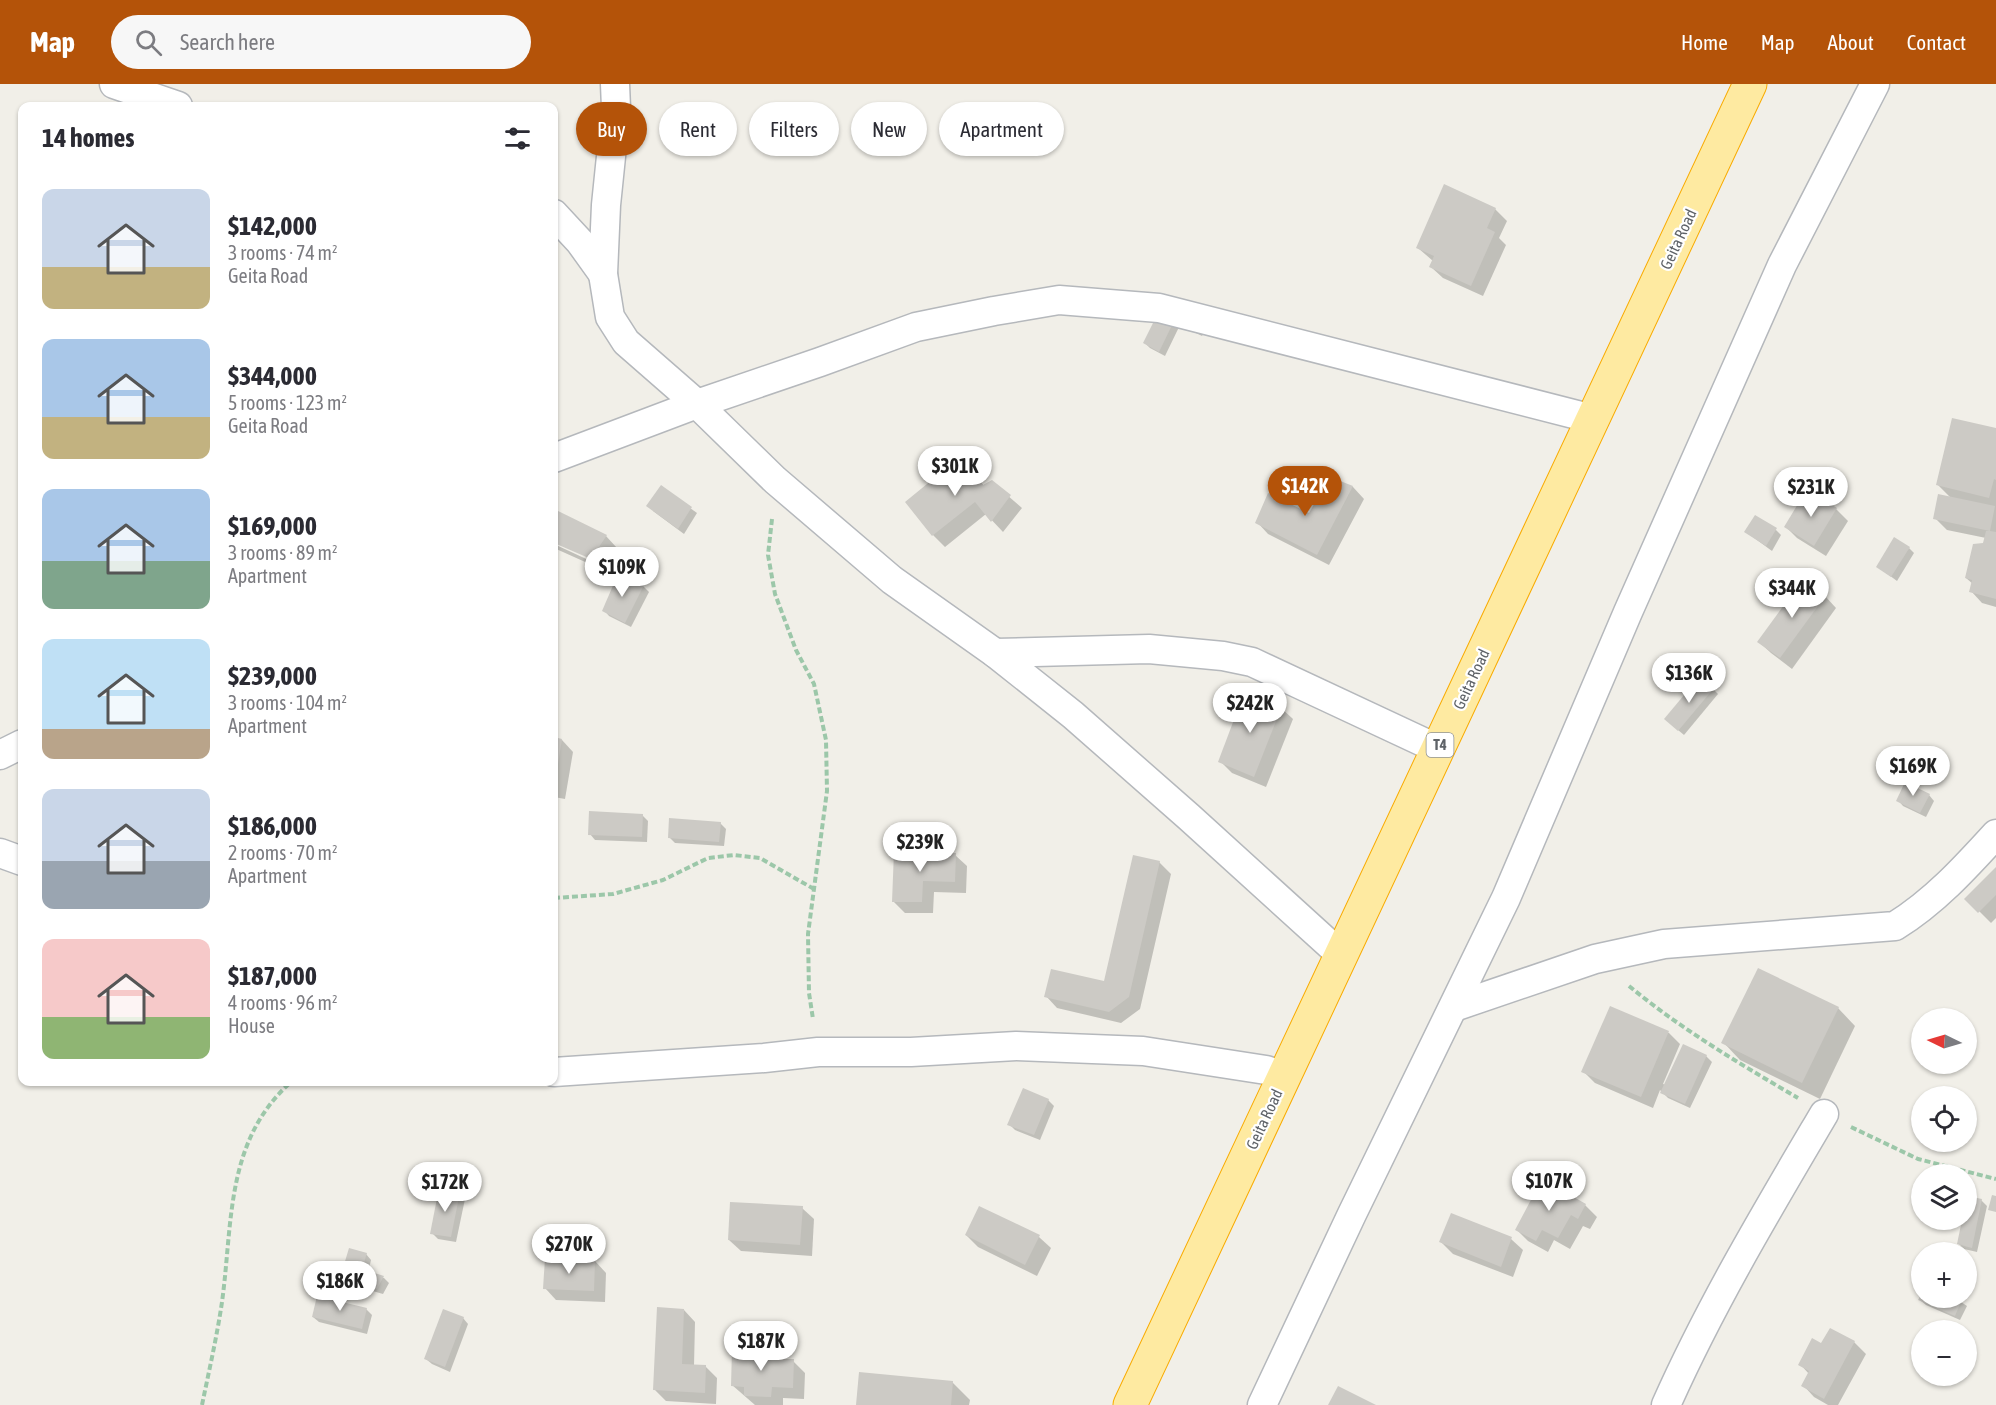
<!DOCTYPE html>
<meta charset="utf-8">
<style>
:root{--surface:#fff;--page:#f7f7f7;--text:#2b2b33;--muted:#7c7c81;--accent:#b45309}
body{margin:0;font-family:"Asap Condensed",sans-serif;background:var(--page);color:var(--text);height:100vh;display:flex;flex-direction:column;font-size:22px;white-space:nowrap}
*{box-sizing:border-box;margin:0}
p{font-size:20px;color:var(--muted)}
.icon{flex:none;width:33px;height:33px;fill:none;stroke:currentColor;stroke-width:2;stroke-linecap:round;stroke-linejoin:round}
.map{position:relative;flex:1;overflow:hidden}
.sheet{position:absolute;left:18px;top:18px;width:540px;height:984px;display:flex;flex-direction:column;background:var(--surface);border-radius:12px;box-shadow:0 2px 4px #0004}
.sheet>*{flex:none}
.hud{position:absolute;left:576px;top:18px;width:570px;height:54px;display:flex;gap:12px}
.needle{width:39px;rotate:275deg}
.controls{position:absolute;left:1911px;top:924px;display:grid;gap:12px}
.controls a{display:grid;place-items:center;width:66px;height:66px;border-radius:50%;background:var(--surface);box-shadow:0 2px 4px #0004;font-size:30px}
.price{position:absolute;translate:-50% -51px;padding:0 14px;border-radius:21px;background:#fff;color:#222;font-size:20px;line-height:39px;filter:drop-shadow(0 2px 3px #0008)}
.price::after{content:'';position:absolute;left:50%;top:36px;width:18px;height:14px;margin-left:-9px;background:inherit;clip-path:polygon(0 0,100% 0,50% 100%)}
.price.on{background:var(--accent);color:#fff}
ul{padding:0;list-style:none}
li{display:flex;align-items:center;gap:18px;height:150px;padding:0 24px}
li span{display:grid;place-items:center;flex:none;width:168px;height:120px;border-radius:12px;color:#555}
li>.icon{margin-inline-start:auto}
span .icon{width:72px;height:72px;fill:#fffc;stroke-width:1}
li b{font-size:26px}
h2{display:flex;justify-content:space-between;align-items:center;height:72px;padding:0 24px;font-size:26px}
.tag{padding:0 21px;border-radius:27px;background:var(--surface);box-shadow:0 2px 4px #0004;font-size:21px;line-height:54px}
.tag.on{background:var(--accent);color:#fff}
header{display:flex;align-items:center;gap:36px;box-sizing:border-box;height:84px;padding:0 30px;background:var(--accent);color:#fff}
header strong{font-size:28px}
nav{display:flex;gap:33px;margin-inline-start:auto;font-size:21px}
.search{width:420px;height:54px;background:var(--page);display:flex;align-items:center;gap:15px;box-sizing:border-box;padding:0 21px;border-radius:33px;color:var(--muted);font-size:22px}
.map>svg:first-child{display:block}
.shadow{fill:#0003}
.building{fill:#cccac5}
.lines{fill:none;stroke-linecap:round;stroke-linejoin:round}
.minor-casing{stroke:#b5b8bc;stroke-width:31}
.trunk-casing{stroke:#f9ab00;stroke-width:35}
.path{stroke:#9cc7a9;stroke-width:4;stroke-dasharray:6 3;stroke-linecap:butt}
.minor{stroke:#fff;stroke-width:28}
.trunk{stroke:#feeaa1;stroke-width:33}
.labels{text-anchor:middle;stroke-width:4.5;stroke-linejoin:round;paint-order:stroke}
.shield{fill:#fff;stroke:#8f9295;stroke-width:1.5}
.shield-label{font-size:15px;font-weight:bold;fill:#5f6368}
.street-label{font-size:16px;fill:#5f6368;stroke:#fff}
</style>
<header>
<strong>Map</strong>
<div class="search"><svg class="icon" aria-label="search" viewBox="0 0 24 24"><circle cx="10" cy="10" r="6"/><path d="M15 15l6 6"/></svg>Search here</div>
<nav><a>Home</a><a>Map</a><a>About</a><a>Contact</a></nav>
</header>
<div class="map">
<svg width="1996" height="1321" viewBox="0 0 1996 1321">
<rect width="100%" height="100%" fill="#f1efe8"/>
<g class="shadow">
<polygon points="1495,125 1507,137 1499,154 1506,161 1483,212 1443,194 1431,183 1433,177 1418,164"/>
<polygon points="1162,223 1205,247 1202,252 1180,241 1165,272 1150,264 1145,259"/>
<polygon points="1996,345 1996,523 1982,519 1971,507 1973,500 1966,494 1986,454 1947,446 1935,434 1951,414 1938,401"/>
<polygon points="960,375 984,402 992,398 1022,424 1003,448 986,430 945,463 933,451 907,418"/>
<polygon points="1330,395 1353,403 1364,415 1329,481 1268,450 1257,438 1309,431"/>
<polygon points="661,403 697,429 684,450 653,427"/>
<polygon points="1836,425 1848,437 1826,472 1797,454 1785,442"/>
<polygon points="554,427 606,452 617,464 603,486 554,464 554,460 597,480 598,477 554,457"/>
<polygon points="1776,446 1781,451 1772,467 1746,448"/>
<polygon points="1909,464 1914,469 1897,497 1878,483"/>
<polygon points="643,502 649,508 631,543 609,532 604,526"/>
<polygon points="1825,512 1836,524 1792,585 1771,569 1759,558"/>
<polygon points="1713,605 1718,610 1684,651 1671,640"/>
<polygon points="1245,611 1281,624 1293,635 1266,703 1232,689 1220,677"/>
<polygon points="554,655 562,656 573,668 565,715 554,713"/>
<polygon points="1929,711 1934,717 1926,733 1903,722 1898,716"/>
<polygon points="642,731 648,737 647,758 595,756 590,750"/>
<polygon points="720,739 726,745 724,762 675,759 669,753"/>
<polygon points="955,771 967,782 966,809 934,808 933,829 905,829 893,817"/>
<polygon points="1159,778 1171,790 1140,925 1121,939 1057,924 1046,912 1106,899"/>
<polygon points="1996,785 1996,834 1991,839 1967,815"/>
<polygon points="1611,924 1669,949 1680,960 1663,1000 1666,1001 1706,972 1712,978 1690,1024 1668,1014 1660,1006 1653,1024 1595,999 1583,987"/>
<polygon points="1838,924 1855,942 1820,1015 1740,976 1723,958"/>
<polygon points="1048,1016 1054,1022 1040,1056 1015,1046 1009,1040"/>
<polygon points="459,1109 465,1115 456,1158 438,1155 432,1149"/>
<polygon points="1969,1114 1981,1116 1987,1122 1977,1168 1964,1165 1959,1160 1964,1136 1966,1136"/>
<polygon points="1585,1121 1597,1133 1590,1145 1583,1142 1570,1165 1554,1156 1548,1168 1528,1157 1516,1145"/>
<polygon points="802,1124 814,1135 812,1172 741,1167 729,1156"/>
<polygon points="966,1151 1039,1153 1051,1164 1037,1192 978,1163"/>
<polygon points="1511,1155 1523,1166 1513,1193 1453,1170 1441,1158"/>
<polygon points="366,1170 371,1176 368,1189 384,1194 389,1199 383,1210 338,1197 333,1191 344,1186"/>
<polygon points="595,1177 606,1189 605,1218 556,1216 545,1204"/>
<polygon points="1922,1214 1955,1214 1967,1222 1960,1236 1926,1221 1920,1216"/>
<polygon points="366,1225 372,1231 367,1250 319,1238 313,1233"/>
<polygon points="684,1226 695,1238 694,1282 705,1282 717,1294 716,1320 666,1317 655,1306"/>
<polygon points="463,1234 468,1240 450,1288 432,1280 426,1275"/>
<polygon points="1831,1246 1854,1258 1866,1270 1838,1321 1828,1321 1814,1313 1803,1301 1809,1290 1800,1280 1822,1261"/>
<polygon points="779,1268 788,1277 793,1277 805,1289 804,1315 783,1314 783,1321 755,1321 732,1301"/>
<polygon points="952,1298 970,1316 969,1321 857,1321"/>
</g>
<g class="building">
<polygon points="1444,100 1496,124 1487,144 1495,148 1471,202 1429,183 1434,172 1416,164"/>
<polygon points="1162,221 1174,237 1159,268 1143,259"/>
<polygon points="1952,334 1996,344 1996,396 1994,395 1989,414 1936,401"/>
<polygon points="960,373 983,401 992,396 1011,411 991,438 975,418 932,452 905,418"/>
<polygon points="1330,393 1353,402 1317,471 1255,439 1268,409 1309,429"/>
<polygon points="661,401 692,423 678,445 646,422"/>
<polygon points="1807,405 1837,424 1814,462 1784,443"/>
<polygon points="1938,410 1995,422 1990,447 1996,448 1996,515 1969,508 1972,496 1965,494 1973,460 1983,459 1986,447 1990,447 1933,435"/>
<polygon points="554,425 607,451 591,475 554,459"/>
<polygon points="1755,431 1777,444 1766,462 1744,448"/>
<polygon points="1894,453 1910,463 1891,493 1876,483"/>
<polygon points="618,490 644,501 625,539 602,527"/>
<polygon points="1803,495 1826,511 1780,574 1757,558"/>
<polygon points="1700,592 1714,604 1678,647 1664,635"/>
<polygon points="1244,609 1282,622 1254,693 1218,678"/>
<polygon points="554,653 562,655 555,699 554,699"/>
<polygon points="1905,698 1930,710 1920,729 1896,717"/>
<polygon points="589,727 643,730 642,753 588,751"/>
<polygon points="669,734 721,738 719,758 668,754"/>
<polygon points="894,767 956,769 955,798 923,797 922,818 892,818"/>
<polygon points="1133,771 1160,777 1129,913 1109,928 1044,913 1051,885 1104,897"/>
<polygon points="1996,783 1996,811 1978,829 1964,815"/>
<polygon points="1758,884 1839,923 1802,999 1721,959"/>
<polygon points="1610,922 1669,947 1641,1013 1581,988"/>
<polygon points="1683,960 1707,971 1685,1020 1660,1009"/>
<polygon points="1023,1004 1049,1015 1034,1051 1007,1041"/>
<polygon points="1542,1095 1586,1120 1578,1135 1571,1131 1558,1154 1542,1146 1536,1157 1515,1146"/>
<polygon points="439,1104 460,1108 451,1153 430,1150"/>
<polygon points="1992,1111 1996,1112 1996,1128 1988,1126"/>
<polygon points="1967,1112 1982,1115 1972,1164 1957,1160 1962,1136 1966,1136"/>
<polygon points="730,1118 803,1122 800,1161 728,1156"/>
<polygon points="979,1122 1040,1151 1025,1181 965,1151"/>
<polygon points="1451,1129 1512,1153 1501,1183 1439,1158"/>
<polygon points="349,1164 367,1169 362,1185 384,1192 377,1205 331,1192 334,1182 343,1184"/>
<polygon points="545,1174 595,1176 594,1207 543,1205"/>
<polygon points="1922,1209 1922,1214 1959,1214 1962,1215 1955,1232 1918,1216"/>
<polygon points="317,1212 367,1224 362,1245 312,1233"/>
<polygon points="657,1223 684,1225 682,1280 706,1281 705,1309 653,1306"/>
<polygon points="443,1225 464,1233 445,1283 424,1275"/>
<polygon points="1830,1244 1855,1257 1824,1315 1801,1302 1809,1287 1798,1281 1812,1254 1821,1259"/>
<polygon points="732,1265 780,1266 780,1275 794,1275 793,1304 772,1303 771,1313 744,1312 744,1303 731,1302"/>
<polygon points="859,1288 953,1297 951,1321 856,1321"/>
<polygon points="1338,1302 1376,1321 1328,1321"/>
</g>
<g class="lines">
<g class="minor-casing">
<g id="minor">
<polyline points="114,0 178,22"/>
<polyline points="615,0 616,24 606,121 603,190 610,233 626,258 697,320 775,396 892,496 995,569 1073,631 1189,733 1341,871"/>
<polyline points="554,130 580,158 603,190"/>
<polyline points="554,374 697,320 820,278 916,243 994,227 1059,216 1159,224 1593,335"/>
<polyline points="995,569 1149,565 1223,572 1252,578 1438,665"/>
<polyline points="0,671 22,660"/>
<polyline points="0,769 22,777"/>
<path d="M1454,923L1595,875L1664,860L1895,842C1934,818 1965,784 1996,750"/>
<polyline points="554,988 764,974 818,968 911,968 1016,962 1143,967 1266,986 1284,992"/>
<polyline points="1262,1321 1352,1130 1506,814 1628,528 1782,181 1875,0"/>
<path d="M1666,1321C1711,1220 1768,1125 1824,1030"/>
</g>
</g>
<g class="trunk-casing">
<polyline id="trunk" points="1130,1321 1750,0"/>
</g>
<g class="path">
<polyline points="772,435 768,471 775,510 796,566 814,600 826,656 827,707 808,850 809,909 813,935"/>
<polyline points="554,814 613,810 663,796 708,774 734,771 760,774 814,805"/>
<path d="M1629,902C1681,945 1740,980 1798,1014"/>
<polyline points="1851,1043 1918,1075 1996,1095"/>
<path d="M202,1321C209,1287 217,1252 222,1218C233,1138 225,1057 291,998"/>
</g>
<use href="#minor" class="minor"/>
<use href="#trunk" class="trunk"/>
</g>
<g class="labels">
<rect class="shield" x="1426.5" y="649" width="27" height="24" rx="4.5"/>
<g class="shield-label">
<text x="1440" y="666">T4</text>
</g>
<g class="street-label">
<text transform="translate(1678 155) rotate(-65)" y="6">Geita Road</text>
<text transform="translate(1471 595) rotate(-65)" y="6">Geita Road</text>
<text transform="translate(1264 1035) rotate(-65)" y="6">Geita Road</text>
</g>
</g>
</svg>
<div class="controls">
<a><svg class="needle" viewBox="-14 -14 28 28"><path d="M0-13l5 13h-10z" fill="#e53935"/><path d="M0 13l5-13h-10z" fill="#7c7c81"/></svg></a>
<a><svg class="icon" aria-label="locate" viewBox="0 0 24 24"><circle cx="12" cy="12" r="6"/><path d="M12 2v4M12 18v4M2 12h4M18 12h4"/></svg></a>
<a><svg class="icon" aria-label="layers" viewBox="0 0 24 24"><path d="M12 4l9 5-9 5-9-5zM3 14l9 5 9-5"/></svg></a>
<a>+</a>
<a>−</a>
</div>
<b class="price" style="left:955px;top:413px">$301K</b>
<b class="price on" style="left:1305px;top:433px">$142K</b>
<b class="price" style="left:1811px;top:434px">$231K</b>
<b class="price" style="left:622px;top:514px">$109K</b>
<b class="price" style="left:1792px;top:535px">$344K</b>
<b class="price" style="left:1689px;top:620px">$136K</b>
<b class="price" style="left:1250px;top:650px">$242K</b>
<b class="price" style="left:1913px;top:713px">$169K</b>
<b class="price" style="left:920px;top:789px">$239K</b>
<b class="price" style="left:1549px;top:1128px">$107K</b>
<b class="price" style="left:445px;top:1129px">$172K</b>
<b class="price" style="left:569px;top:1191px">$270K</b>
<b class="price" style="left:340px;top:1228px">$186K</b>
<b class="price" style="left:761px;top:1288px">$187K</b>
<div class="hud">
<a class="tag on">Buy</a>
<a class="tag">Rent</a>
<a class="tag">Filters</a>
<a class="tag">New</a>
<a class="tag">Apartment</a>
</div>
<section class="sheet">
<h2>14 homes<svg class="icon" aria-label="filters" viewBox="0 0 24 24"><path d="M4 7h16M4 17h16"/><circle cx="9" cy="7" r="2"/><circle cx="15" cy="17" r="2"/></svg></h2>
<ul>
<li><span style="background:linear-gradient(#c9d6e8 65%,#c2b280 0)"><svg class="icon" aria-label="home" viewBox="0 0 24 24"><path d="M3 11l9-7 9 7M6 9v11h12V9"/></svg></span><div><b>$142,000</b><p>3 rooms · 74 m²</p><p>Geita Road</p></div></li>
<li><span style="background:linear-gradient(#a9c7e8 65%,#c2b280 0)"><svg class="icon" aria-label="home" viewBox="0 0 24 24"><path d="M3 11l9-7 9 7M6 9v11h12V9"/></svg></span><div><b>$344,000</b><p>5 rooms · 123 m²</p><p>Geita Road</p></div></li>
<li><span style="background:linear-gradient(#a9c7e8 60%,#7fa58c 0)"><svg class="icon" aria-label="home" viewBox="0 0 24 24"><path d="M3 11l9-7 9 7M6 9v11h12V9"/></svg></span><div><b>$169,000</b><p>3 rooms · 89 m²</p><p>Apartment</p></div></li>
<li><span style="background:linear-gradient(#bfe0f5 75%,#b9a48a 0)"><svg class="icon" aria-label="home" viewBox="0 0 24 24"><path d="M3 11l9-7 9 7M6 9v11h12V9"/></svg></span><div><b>$239,000</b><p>3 rooms · 104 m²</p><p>Apartment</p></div></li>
<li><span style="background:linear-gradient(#c9d6e8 60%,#9aa5b1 0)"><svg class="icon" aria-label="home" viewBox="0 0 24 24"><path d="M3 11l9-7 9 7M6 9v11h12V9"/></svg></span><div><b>$186,000</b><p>2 rooms · 70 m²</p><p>Apartment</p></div></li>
<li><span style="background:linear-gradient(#f6c9c9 65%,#8fb573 0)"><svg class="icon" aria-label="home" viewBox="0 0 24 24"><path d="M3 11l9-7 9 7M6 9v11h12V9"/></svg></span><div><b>$187,000</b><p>4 rooms · 96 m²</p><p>House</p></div></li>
</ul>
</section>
</div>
